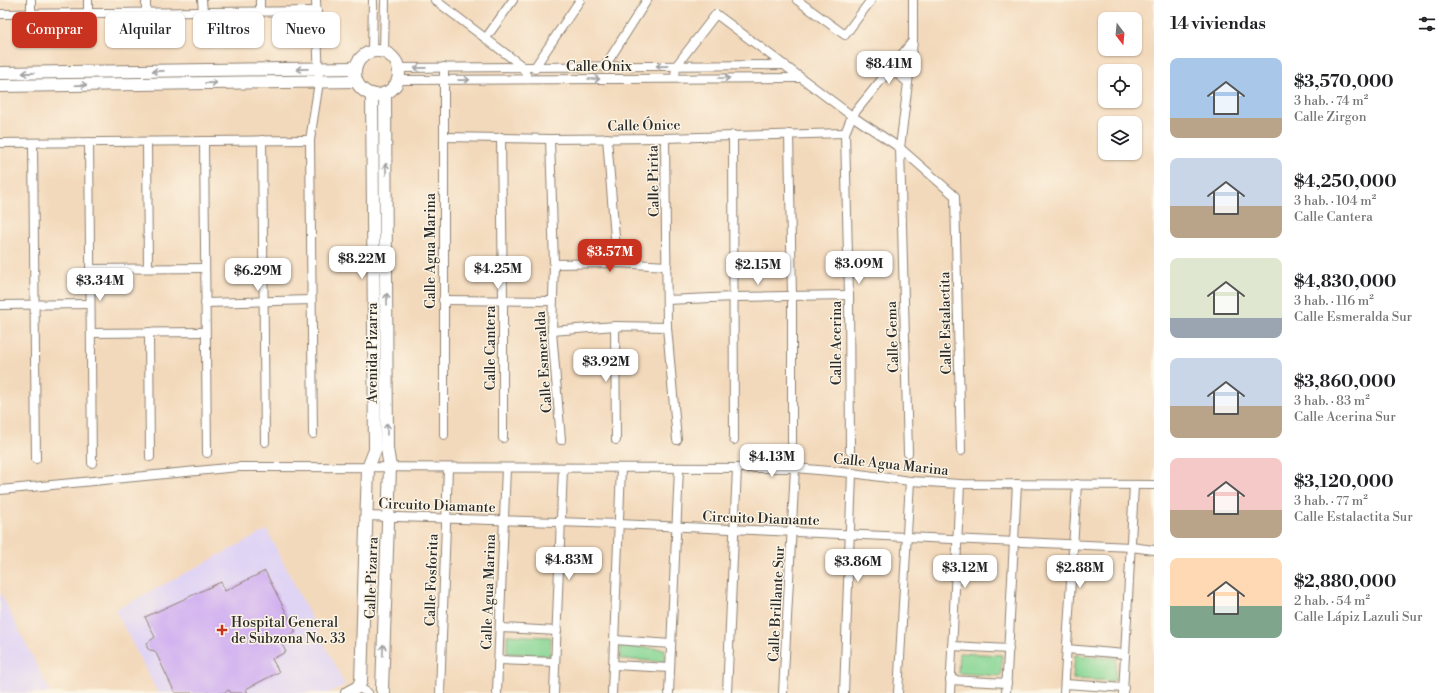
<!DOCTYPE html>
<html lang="es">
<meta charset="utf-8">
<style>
:root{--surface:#fff;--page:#f2f2f2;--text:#202124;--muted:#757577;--accent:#c8321e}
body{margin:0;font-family:"Libre Bodoni",serif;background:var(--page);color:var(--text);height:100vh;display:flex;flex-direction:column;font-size:15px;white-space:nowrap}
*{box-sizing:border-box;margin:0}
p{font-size:13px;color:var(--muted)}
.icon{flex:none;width:22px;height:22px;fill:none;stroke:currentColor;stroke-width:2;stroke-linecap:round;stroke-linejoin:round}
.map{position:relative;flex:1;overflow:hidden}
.details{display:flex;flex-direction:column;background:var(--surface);width:300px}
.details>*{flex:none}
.banner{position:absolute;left:12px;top:12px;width:380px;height:36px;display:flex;gap:8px}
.needle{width:26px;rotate:164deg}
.controls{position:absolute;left:1098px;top:12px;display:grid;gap:8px}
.controls a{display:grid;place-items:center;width:44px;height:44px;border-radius:8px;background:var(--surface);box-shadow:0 1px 3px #0004;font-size:20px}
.price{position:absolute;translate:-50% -34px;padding:0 9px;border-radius:8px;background:#fff;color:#222;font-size:13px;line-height:26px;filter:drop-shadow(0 1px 2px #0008)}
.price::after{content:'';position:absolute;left:50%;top:24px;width:12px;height:9px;margin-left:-6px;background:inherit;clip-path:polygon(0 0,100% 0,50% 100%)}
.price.selected{background:var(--accent);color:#fff}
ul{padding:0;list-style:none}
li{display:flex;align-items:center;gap:12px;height:100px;padding:0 16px}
li span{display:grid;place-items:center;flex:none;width:112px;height:80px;border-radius:8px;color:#555}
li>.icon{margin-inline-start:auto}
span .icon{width:48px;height:48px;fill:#fffc;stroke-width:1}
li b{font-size:17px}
h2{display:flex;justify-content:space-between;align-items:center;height:48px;padding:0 16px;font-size:17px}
.pill{padding:0 14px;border-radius:8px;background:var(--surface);box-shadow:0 1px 3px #0004;font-size:14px;line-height:36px}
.pill.selected{background:var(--accent);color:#fff}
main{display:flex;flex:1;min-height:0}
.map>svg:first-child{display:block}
.built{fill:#e0d4f4}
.green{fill:#88d694;stroke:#5a8060}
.building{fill:#cfaef1}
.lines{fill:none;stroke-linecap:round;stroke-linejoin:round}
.street-casing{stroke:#8f8273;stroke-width:10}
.secondary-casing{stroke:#8f8273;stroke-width:14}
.street{stroke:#fff;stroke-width:8}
.secondary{stroke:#fff;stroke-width:12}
.oneway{stroke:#a0a0a0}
.poi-dot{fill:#c8321e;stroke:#fcf5e5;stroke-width:1.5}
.labels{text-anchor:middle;stroke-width:3;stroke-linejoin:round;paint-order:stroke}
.street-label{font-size:14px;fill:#2b2b2b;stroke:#fcf5e5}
.poi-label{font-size:14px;fill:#2b2b2b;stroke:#fcf5e5;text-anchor:start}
</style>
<main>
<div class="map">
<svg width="1154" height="693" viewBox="0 0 1154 693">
<rect width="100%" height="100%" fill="#fcf5e5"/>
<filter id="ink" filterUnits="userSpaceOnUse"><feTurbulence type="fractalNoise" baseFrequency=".025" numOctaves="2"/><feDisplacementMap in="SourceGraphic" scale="8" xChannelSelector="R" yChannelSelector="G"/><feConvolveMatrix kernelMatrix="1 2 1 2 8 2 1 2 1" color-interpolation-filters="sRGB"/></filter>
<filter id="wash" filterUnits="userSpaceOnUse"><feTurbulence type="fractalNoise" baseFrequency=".012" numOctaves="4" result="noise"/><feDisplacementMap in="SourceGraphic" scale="16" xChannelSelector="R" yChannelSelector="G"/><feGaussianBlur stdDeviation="0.9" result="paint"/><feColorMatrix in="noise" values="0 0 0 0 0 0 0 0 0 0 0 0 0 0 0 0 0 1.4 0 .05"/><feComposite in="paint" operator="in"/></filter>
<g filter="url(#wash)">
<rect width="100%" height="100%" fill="#f3d9bb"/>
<g class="built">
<polygon points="267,530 345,685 328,693 158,693 115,610"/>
<polygon points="0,592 51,693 0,693"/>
</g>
<g class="green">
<polygon points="507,635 551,637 550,656 507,653"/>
<polygon points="621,646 665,649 665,662 620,659"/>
<polygon points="959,653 1002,655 1001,676 958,673"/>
<polygon points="1075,655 1116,658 1115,681 1073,679"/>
</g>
<g id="blocks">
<polygon class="building" points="265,571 296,632 280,641 286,652 272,659 279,672 246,689 248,693 231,693 229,690 223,693 175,693 155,651 150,650 147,648 147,643 155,637 145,617 221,582 225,591"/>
</g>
</g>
<g filter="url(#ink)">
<use href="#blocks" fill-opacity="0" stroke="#8f8273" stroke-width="1"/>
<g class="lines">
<g class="street-casing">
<g id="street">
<polyline points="31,0 31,14"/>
<polyline points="88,0 88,13"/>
<polyline points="146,0 146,13"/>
<polyline points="202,0 203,12"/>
<polyline points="260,0 260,12"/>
<polyline points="435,0 522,66 528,79"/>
<polyline points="797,0 845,35 871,0"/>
<polyline points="0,14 317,11"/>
<polyline points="486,38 513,0"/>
<polyline points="372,51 373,0"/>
<polyline points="384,52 385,0"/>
<polyline points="605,66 647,0"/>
<polyline points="398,68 785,65"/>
<polyline points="890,68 907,82"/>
<polyline points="535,69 535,67 580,0"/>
<polyline points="675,78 676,66 716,14 852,116 900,148 955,196 961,451"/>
<polyline points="397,80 801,78"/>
<polyline points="789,134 792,296 792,442"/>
<polyline points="733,135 734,440"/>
<polyline points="444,137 550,139 665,138 845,133"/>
<polyline points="501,137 503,300 503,438"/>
<polyline points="607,138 617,263"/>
<polyline points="665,138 667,327 677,440"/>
<polyline points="550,139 554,264 552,331 561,440"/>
<polyline points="262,140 265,442"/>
<polyline points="204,141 207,453"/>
<polyline points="89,142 92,463"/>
<polyline points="147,142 148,268"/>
<polyline points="0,143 310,140"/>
<polyline points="33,143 36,459"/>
<polyline points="554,264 617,263 667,266"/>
<polyline points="90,269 205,268"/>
<polyline points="443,300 552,301"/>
<polyline points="667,300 734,297 849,295"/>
<polyline points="205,303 311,300"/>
<polyline points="0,305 90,304"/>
<polyline points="615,326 616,440"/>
<polyline points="552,331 615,326 667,327"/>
<polyline points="149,332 150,457"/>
<polyline points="91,333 205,332"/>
<polyline points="313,434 310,140 319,82 316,0"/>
<polyline points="444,435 444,67"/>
<polyline points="850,451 849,295 845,133 852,116 912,42"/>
<polyline points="908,453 900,148 913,42 913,0"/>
<polyline points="0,490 238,467 795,468 852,473 910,481 960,484 1154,485"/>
<polyline points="366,516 618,524 1131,547 1154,550"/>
<polyline points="501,628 557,631"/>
<polyline points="615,640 671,644"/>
<polyline points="952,646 1009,649"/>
<polyline points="1067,649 1125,654"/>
<polyline points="499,660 555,662"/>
<polyline points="614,665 670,668"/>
<polyline points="950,680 1007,683"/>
<polyline points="1065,684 1124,688"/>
<polyline points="358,687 368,693"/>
<polyline points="440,693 448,468"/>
<polyline points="497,693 506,468"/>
<polyline points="554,693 563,468"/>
<polyline points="612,693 621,468"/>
<polyline points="669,693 679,469"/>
<polyline points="727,693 737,468"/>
<polyline points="783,693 795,468"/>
<polyline points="844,693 852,473"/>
<polyline points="898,693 910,481"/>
<polyline points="950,693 960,484"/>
<polyline points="1006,693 1017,484"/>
<polyline points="1064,693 1077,484"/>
<polyline points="1123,693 1134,485"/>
</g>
</g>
<g class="secondary-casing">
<g id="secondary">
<circle cx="377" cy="73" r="22"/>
<polyline points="0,73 355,68"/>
<polyline points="0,86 356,81"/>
<polyline points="347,693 358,687 361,681 368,468 375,450 372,94"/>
<polyline points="384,693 382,689 390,467 387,449 385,93"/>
</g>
</g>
<use href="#street" class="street"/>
<use href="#secondary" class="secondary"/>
</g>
<defs><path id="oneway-shaft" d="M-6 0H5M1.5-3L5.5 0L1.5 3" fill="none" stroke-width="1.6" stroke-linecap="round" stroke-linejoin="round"/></defs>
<g class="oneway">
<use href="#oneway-shaft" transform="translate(662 66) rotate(-179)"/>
<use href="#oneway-shaft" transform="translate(420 68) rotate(179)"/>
<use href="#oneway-shaft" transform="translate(302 69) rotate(179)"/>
<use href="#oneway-shaft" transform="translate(158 71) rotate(179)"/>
<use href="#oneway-shaft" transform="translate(28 73) rotate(179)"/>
<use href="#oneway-shaft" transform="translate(724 78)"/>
<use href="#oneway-shaft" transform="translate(594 79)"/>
<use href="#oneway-shaft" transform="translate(464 80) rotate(-1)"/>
<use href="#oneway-shaft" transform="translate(211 83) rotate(-1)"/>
<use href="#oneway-shaft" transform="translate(81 85) rotate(-1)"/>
<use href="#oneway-shaft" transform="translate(386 169) rotate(-91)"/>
<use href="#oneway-shaft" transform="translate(387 299) rotate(-91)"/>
<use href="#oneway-shaft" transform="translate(387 429) rotate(-90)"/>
<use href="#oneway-shaft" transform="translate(383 650) rotate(-88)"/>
</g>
</g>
<path class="poi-dot" d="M220 624h4v4h4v4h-4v4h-4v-4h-4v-4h4z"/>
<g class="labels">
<g class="street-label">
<text x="599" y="71">Calle Ónix</text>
<text transform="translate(644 125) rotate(-1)" y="5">Calle Ónice</text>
<text transform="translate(653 181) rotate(-91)" y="5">Calle Pirita</text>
<text transform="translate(430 251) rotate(-90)" y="5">Calle Agua Marina</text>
<text transform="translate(945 323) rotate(-91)" y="5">Calle Estalactita</text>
<text transform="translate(892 337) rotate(-92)" y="5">Calle Gema</text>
<text transform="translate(836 343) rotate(-90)" y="5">Calle Acerina</text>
<text transform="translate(490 348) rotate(-90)" y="5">Calle Cantera</text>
<text transform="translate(372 353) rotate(-90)" y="5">Avenida Pizarra</text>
<text transform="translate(543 362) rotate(-94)" y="5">Calle Esmeralda</text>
<text transform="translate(891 464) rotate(6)" y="5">Calle Agua Marina</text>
<text transform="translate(437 505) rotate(2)" y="5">Circuito Diamante</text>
<text transform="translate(761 518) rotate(2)" y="5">Circuito Diamante</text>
<text transform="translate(371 578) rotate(-88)" y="5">Calle Pizarra</text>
<text transform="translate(431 580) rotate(-88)" y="5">Calle Fosforita</text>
<text transform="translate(488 592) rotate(-88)" y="5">Calle Agua Marina</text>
<text transform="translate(776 604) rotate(-87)" y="5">Calle Brillante Sur</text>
</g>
<g class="poi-label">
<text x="231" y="627">Hospital General<tspan x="231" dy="16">de Subzona No. 33</tspan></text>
</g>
</g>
</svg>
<div class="controls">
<a><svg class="needle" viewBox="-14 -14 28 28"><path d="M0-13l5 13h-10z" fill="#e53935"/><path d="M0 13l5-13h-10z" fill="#757577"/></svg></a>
<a><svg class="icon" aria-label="locate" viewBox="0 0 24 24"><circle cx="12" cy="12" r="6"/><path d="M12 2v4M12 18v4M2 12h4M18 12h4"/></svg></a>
<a><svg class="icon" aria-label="layers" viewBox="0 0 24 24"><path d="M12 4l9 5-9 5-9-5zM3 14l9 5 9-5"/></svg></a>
</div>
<b class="price" style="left:889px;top:85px">$8.41M</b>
<b class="price selected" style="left:610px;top:273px">$3.57M</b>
<b class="price" style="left:362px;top:280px">$8.22M</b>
<b class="price" style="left:859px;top:285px">$3.09M</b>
<b class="price" style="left:758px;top:286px">$2.15M</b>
<b class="price" style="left:498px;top:290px">$4.25M</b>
<b class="price" style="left:258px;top:292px">$6.29M</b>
<b class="price" style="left:100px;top:302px">$3.34M</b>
<b class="price" style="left:606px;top:383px">$3.92M</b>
<b class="price" style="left:772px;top:478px">$4.13M</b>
<b class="price" style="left:569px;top:581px">$4.83M</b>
<b class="price" style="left:858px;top:583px">$3.86M</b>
<b class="price" style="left:965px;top:589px">$3.12M</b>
<b class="price" style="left:1080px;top:589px">$2.88M</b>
<div class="banner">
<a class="pill selected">Comprar</a>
<a class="pill">Alquilar</a>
<a class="pill">Filtros</a>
<a class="pill">Nuevo</a>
</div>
</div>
<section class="details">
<h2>14 viviendas<svg class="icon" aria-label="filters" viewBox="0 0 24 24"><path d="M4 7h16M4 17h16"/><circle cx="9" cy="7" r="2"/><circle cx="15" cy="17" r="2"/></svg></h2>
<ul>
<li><span style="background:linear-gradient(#a9c7e8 75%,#b9a48a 0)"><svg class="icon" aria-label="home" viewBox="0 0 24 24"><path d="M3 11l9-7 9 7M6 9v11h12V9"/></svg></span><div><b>$3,570,000</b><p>3 hab. · 74 m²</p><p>Calle Zirgon</p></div></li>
<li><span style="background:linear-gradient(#c9d6e8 60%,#b9a48a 0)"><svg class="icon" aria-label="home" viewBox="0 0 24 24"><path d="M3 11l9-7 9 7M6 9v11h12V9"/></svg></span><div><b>$4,250,000</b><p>3 hab. · 104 m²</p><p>Calle Cantera</p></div></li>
<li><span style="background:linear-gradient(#dfe7d0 75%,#9aa5b1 0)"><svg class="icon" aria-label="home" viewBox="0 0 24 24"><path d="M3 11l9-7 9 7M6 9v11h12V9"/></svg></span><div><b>$4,830,000</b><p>3 hab. · 116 m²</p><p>Calle Esmeralda Sur</p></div></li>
<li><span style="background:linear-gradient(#c9d6e8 60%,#b9a48a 0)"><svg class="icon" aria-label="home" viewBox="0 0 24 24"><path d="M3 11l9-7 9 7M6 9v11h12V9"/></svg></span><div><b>$3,860,000</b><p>3 hab. · 83 m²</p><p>Calle Acerina Sur</p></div></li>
<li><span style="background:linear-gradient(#f6c9c9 65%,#b9a48a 0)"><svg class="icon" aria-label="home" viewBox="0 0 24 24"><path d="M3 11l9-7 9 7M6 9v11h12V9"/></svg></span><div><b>$3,120,000</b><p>3 hab. · 77 m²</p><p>Calle Estalactita Sur</p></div></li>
<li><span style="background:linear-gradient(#ffd9b3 60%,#7fa58c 0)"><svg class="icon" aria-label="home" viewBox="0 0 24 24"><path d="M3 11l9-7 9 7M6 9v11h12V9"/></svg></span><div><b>$2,880,000</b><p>2 hab. · 54 m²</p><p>Calle Lápiz Lazuli Sur</p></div></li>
</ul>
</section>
</main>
